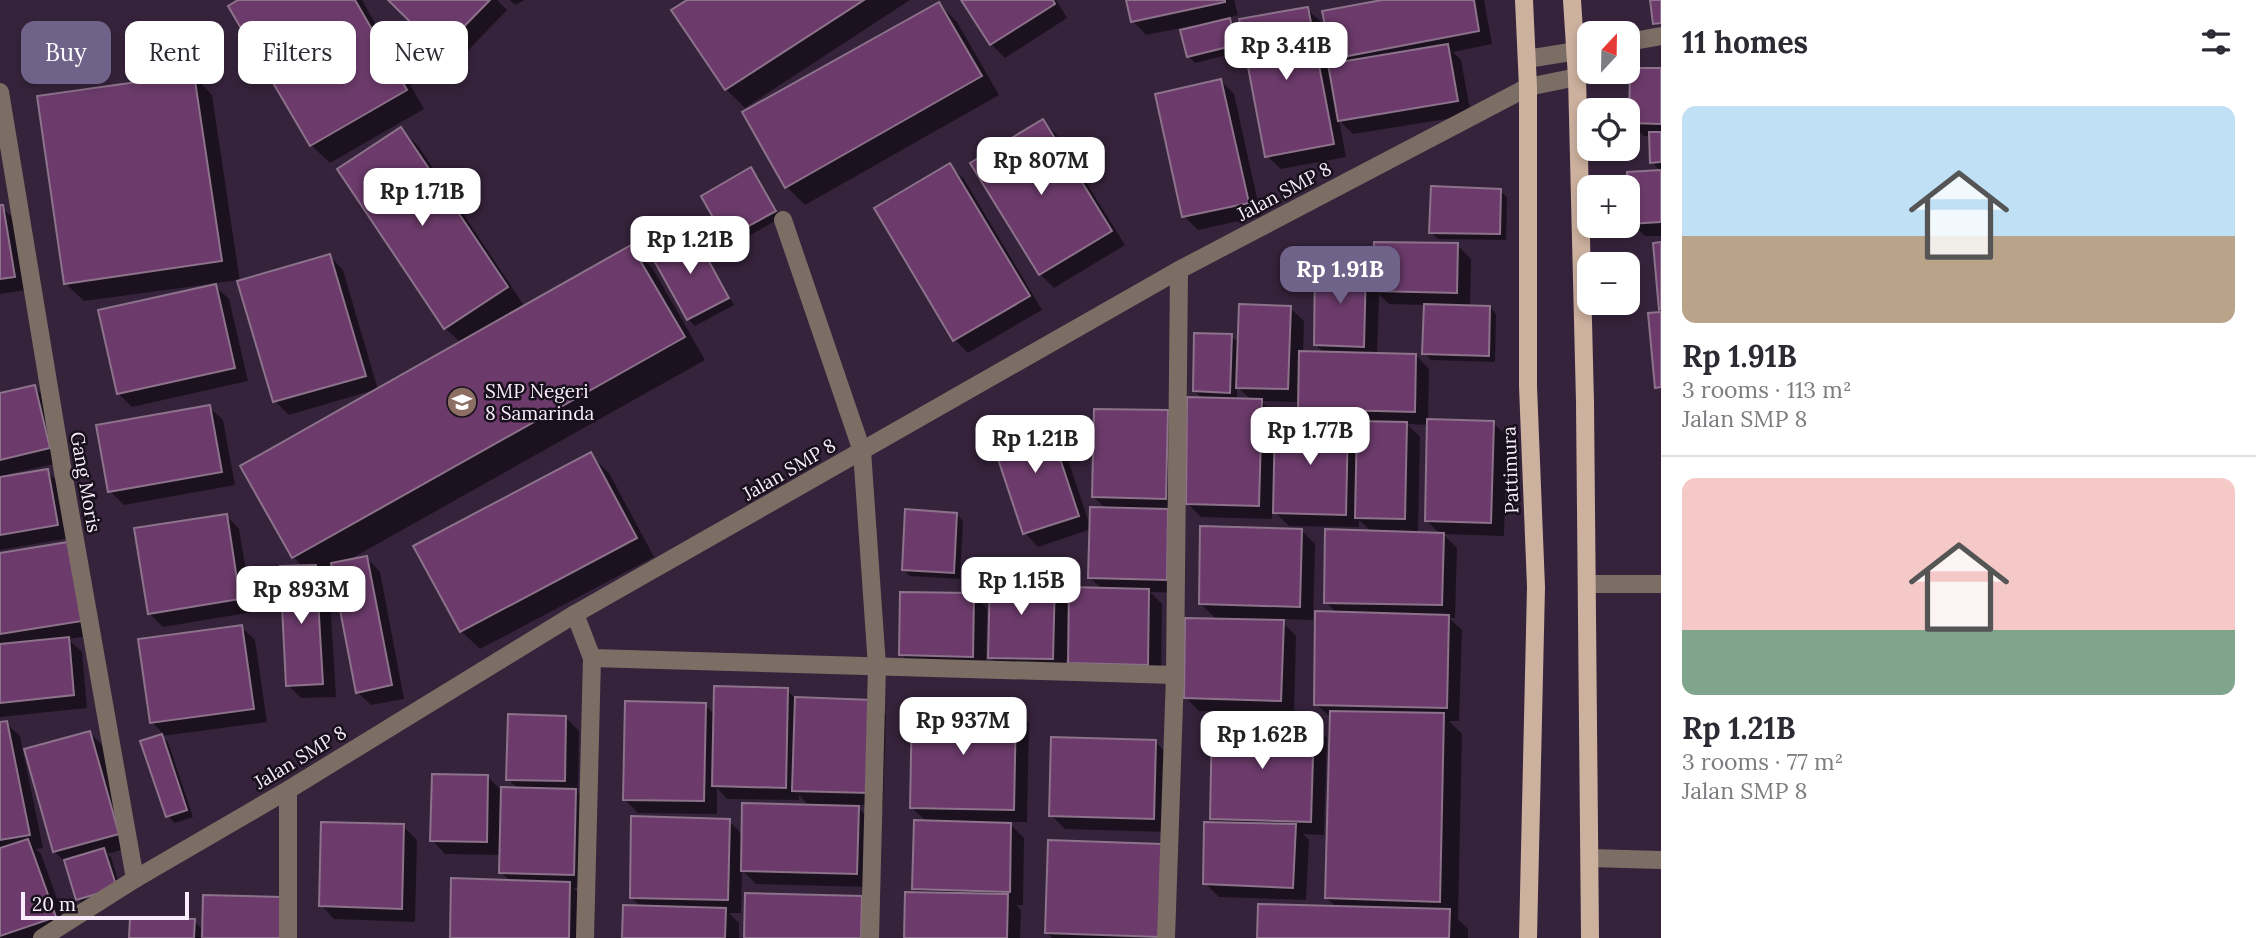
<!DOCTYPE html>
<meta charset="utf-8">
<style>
:root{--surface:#fff;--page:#f7f7f7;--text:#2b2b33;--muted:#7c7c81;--line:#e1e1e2;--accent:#6f6389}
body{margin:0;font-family:Lora,serif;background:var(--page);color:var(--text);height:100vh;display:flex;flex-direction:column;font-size:26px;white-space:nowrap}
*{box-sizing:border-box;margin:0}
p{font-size:23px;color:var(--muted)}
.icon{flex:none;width:38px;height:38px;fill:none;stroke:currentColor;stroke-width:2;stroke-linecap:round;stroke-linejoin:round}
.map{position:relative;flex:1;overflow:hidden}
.details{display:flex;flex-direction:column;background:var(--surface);width:595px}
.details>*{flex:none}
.guide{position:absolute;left:21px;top:21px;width:665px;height:63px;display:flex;gap:14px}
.needle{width:46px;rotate:22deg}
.fabs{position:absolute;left:1577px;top:21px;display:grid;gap:14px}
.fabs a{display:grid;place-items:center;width:63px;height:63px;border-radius:14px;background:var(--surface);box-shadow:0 4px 10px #0003;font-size:35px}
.scale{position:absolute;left:21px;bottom:18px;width:168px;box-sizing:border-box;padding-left:7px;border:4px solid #f9edfd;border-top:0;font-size:19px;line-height:24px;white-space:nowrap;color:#f9edfd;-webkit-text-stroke:5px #18101b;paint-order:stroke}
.price{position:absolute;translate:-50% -60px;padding:0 16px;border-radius:14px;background:#fff;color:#222;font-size:23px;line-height:46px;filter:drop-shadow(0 2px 4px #0008)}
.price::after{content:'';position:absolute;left:50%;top:42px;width:21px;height:16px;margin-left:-10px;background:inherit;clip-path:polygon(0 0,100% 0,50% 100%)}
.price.on{background:var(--accent);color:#fff}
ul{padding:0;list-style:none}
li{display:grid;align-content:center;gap:14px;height:371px;padding:0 21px}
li+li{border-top:2px solid var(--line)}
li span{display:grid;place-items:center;height:217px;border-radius:14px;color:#555}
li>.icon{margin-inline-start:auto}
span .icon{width:126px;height:126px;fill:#fffc;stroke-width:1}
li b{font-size:30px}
h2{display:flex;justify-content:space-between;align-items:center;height:84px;padding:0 21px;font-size:30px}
.pill{padding:0 24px;border-radius:14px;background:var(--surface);box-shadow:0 4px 10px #0003;font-size:24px;line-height:63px}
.pill.on{background:var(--accent);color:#fff}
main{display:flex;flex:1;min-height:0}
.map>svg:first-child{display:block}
.shadow{fill:#0007;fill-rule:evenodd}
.building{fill:#6c3b6b;stroke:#8d728b;stroke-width:2}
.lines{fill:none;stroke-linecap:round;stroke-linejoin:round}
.minor{stroke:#7c6e65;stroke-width:18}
.major{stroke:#cdb19f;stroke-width:18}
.labels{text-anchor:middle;stroke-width:5;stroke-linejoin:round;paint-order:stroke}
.street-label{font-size:19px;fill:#f9edfd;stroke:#18101b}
.poi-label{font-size:19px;fill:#f9edfd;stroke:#18101b;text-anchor:start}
</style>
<main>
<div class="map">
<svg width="1661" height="938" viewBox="0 0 1661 938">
<rect width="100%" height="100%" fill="#35233b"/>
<g class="shadow">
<polygon points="242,0 362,0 424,109 330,163 311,145"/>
<polygon points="390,0 497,0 507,10 455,64"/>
<polygon points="510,0 525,0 515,5"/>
<polygon points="690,0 910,0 745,108 726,89 673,11"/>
<polygon points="963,0 1056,0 1067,18 1005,58 991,44"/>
<polygon points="1128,0 1234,0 1238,15 1227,18 1236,27 1242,51 1195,63 1188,56 1195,25 1146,35 1133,21"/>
<polygon points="1374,0 1484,0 1492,44 1453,52 1461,60 1471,115 1353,134 1339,120 1346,157 1281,169 1267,156 1307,9 1321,22 1329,65 1339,64 1334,59 1377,3"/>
<polygon points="939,4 957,22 999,95 805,205 787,187"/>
<polygon points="1661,70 1661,172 1652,162 1651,136 1644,136 1630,122"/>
<polygon points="194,76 212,95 240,282 330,256 343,270 378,390 461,343 445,328 401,129 419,147 525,307 631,247 653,269 705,360 347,561 367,558 380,572 404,699 371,705 357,692 334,569 323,575 329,580 336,697 301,698 288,685 303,567 294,557 374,390 289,415 275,401 239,280 84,301 65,283"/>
<polygon points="1221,81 1234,94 1261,216 1198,230 1184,216"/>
<polygon points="1043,121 1056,134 1125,245 1054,288 1040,274 972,164"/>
<polygon points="950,166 964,179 1042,310 968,353 955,340"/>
<polygon points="751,169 758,176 781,218 734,244 727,238"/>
<polygon points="1661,172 1661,236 1645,236 1631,223"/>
<polygon points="1500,191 1507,197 1506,240 1438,239 1431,232"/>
<polygon points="0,207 16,220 27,290 0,294"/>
<polygon points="692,235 699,241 734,305 695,326 688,319"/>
<path d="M1457,245L1471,259L1470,307H1490L1496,314L1495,362L1431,360L1424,353L1425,305L1389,304L1379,294L1377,355H1416L1429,369L1428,421L1493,423L1507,436L1504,536L1443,534L1457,548L1455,618H1449L1462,630L1459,721H1449L1462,734L1458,919L1468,929V938H1259L1337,908L1327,898L1331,718L1316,704L1337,614L1326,602L1372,532L1359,520V527L1289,526L1272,509V519L1201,517L1187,503L1203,399L1194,391L1231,336L1240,344L1290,308L1304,321L1303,353L1325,354L1316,345L1365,268L1375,278ZM1237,386L1252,401L1237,400ZM1261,401L1299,402V408L1313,422L1275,421V415ZM1347,423H1359V434ZM1407,424L1429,425L1427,521L1441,535L1418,534L1420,437Z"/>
<polygon points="215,286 229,299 248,381 132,407 118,393"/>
<polygon points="34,387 48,400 63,462 9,474 10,477 47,471 61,485 70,538 0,550 0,395"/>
<polygon points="209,407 223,420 235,485 124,505 110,491"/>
<polygon points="1167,412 1181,426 1180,593 1150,592 1162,604 1161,677 1083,676 1066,659 1066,672 1004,671 990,657 1054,579 1071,595 1102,589 1090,578 1091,529 1038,547 1025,533 1045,418 1059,432 1090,526 1106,509 1093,496"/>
<polygon points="590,455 609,473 654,557 480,649 461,631"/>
<polygon points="957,514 963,521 960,579 910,576 904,570"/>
<polygon points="226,515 239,529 253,612 163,627 149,613"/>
<polygon points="1302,531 1315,544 1313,620 1280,619 1296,636 1294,713 1199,711 1185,697 1217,620 1200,603"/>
<polygon points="67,543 95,635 68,639 82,652 87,708 0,717 0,554"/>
<polygon points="973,595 987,609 986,670 914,668 901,654"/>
<polygon points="241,627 255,640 267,722 162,736 168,742 193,817 175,823 168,816 142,742 164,735 152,722"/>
<polygon points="787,690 796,699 872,701 886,715 883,805 855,805 872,821 870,887 756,884 742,870 741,913 729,913 739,923 739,938 624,938 641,907 631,897 729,821 743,835 810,807 799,795 799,800 727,799 717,788 717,814 638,813 624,799 705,705 715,715"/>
<polygon points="1015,709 1029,723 1027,822 1008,822 1024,838 1023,905 1016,905 1021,910 1020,938 905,938 919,894 914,889 927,822 911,807"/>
<polygon points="565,717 579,731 578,793 589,804 587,888 574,888 583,897 582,938 451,938 511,882 501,872 502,855 445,854 432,840 488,777 503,792 518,789 508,779"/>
<polygon points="6,723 20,736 43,848 36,849 41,854 68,930 46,938 0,938 0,724"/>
<polygon points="1313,724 1327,738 1324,835 1303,834 1309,840 1306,900 1219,897 1205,883 1217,824 1211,818"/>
<polygon points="90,733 103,746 132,847 107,854 111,857 122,894 85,906 78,899 67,864 54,851"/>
<polygon points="1155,742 1169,755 1167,832 1065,829 1051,815"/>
<polygon points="403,826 417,840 415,922 334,919 321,905"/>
<polygon points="1049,842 1173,938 1052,938 1047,933"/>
<polygon points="194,921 204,931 293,938 131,938"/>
</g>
<g class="building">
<polygon points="238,0 355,0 407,90 310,146 228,6"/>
<polygon points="388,0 490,0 440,51"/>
<polygon points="687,0 864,0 725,90 671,10"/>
<polygon points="961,0 1053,0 1055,4 990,45"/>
<polygon points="1126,0 1225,0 1225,2 1131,22"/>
<polygon points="1382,0 1474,0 1479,31 1332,59 1322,11"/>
<polygon points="1650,0 1661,0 1661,23 1653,24"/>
<polygon points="939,2 982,76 785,188 742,112"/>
<polygon points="1308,7 1334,144 1265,157 1239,19"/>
<polygon points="1230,18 1236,45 1187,57 1180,30"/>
<polygon points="1448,44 1458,101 1338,121 1328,64"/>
<polygon points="1630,68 1661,68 1661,124 1629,123"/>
<polygon points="194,74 222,261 64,284 37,96"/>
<polygon points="1221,79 1249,203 1182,217 1155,94"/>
<polygon points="1043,119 1112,231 1039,275 970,163"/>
<polygon points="401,127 508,287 444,329 337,169"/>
<polygon points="1649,132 1661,132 1661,162 1650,163"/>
<polygon points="950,163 1030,296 953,341 874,208"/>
<polygon points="751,167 776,211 725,239 701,196"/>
<polygon points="1661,170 1661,222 1629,224 1627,172"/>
<polygon points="1431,186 1501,189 1500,234 1429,233"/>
<polygon points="0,205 3,205 15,277 0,279"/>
<polygon points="693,232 729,298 687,320 651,255"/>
<polygon points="1374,242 1458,243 1457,293 1373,291"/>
<polygon points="1661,242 1661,309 1659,310 1653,243"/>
<polygon points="631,245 685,337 292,558 240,466"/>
<polygon points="330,254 366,376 273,402 237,281"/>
<polygon points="1315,265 1366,266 1364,347 1314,345"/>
<polygon points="216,284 235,368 117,394 98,310"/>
<polygon points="1239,304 1291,306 1288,389 1236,388"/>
<polygon points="1424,304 1490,306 1489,356 1422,354"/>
<polygon points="1661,312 1661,387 1655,388 1648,313"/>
<polygon points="1194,333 1232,334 1230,393 1193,391"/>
<polygon points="1299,351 1416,354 1415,412 1298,409"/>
<polygon points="35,385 50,448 0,460 0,393"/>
<polygon points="1187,397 1262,399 1259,506 1186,504"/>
<polygon points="210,405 222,472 108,492 96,425"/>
<polygon points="1094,409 1168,410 1166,499 1092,497"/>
<polygon points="1046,416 1079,516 1023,534 990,435"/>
<polygon points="1275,419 1348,421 1346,515 1273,513"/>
<polygon points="1427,419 1494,421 1491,523 1425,521"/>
<polygon points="1357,421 1407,422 1405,519 1355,518"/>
<polygon points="591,452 637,538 460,632 413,546"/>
<polygon points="48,469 58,525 0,535 0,477"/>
<polygon points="1090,507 1168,509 1167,580 1088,578"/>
<polygon points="905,509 957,513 954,573 902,570"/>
<polygon points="227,514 240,599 148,614 134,528"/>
<polygon points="1200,526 1302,529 1300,607 1199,604"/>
<polygon points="1325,529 1444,533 1442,605 1324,603"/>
<polygon points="68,542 82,621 0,634 0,553"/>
<polygon points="367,556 392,685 356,693 331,563"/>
<polygon points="316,565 323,684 286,686 280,566"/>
<polygon points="990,575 1055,577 1053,659 988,658"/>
<polygon points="1069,587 1149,589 1148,665 1068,663"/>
<polygon points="900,592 974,593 973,657 899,655"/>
<polygon points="1315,611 1449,615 1447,708 1314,705"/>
<polygon points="1185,618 1284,620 1281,701 1184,698"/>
<polygon points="242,625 254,709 150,723 138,639"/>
<polygon points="69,637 74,695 0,703 0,644"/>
<polygon points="714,686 788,688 786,788 712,786"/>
<polygon points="795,697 873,700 870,793 792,791"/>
<polygon points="625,701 706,703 704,801 623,800"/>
<polygon points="912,704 1016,707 1014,810 910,808"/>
<polygon points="1330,711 1444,713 1440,902 1325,898"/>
<polygon points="508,714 566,716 565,781 506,780"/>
<polygon points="1212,720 1314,723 1311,822 1210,819"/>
<polygon points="7,721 30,835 0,840 0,722"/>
<polygon points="90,731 119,834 53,852 24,749"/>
<polygon points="162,734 187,810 166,817 140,741"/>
<polygon points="1051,737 1156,740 1154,819 1049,816"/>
<polygon points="432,774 488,775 487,842 430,841"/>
<polygon points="501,787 576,789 574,875 499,873"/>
<polygon points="742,803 859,806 857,874 741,871"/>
<polygon points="631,816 730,819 728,900 630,898"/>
<polygon points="914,820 1011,823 1010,892 912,889"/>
<polygon points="321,822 404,824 402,909 319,906"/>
<polygon points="1204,822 1296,824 1293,888 1203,884"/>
<polygon points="28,839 56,917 0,936 0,848"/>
<polygon points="1048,840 1162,844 1160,937 1045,933"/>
<polygon points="104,848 117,888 76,900 64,860"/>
<polygon points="451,878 570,882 569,938 450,938"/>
<polygon points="905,892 1008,894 1007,938 904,938"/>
<polygon points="745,893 862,896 861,938 744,938"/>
<polygon points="203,895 281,897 280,938 202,938"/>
<polygon points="1258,904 1450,909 1449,938 1257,938"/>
<polygon points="623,905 726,908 725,938 622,938"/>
<polygon points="130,918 195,919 194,938 129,938"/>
</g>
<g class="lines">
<g class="minor">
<polyline points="1628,42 1661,36"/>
<polyline points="1527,59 1589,49"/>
<polyline points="0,92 63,472 135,879"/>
<polyline points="783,220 862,451 877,666 870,938"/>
<polyline points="1587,584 1661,584"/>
<polyline points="575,614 592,658 1175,675"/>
<polyline points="1590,858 1661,860"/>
<polyline points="42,938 135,879 288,790 575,614 1179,270 1528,87 1577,77"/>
<polyline points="288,938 288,790"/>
<polyline points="585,938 592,658"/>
<polyline points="1166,938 1175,675 1179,270"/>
</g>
<g class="major">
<polyline points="1524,0 1528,87 1528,386 1536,587 1528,938"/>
<polyline points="1572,0 1577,77 1585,402 1590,938"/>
</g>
</g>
<defs>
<g id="school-disc" transform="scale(1.575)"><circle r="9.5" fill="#8d6e63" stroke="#18101b"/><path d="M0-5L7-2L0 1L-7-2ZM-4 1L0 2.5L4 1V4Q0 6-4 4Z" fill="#fff"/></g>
</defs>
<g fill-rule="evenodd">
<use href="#school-disc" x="462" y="402"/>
</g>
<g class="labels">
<g class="street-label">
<text transform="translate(1284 191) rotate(-28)" y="7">Jalan SMP 8</text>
<text transform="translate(789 469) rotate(-30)" y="7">Jalan SMP 8</text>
<text transform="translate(1510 470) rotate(-92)" y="7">Pattimura</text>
<text transform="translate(86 482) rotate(80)" y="7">Gang Moris</text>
<text transform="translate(300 757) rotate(-31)" y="7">Jalan SMP 8</text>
</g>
<g class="poi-label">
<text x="485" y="398">SMP Negeri<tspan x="485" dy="22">8 Samarinda</tspan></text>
</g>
</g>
</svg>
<div class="fabs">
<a><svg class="needle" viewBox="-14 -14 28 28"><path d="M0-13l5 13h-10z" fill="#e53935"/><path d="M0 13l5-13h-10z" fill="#7c7c81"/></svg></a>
<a><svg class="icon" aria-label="locate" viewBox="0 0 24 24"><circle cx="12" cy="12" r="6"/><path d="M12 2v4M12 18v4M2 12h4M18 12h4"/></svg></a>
<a>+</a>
<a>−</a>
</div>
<div class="scale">20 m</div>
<b class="price" style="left:1286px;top:82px">Rp 3.41B</b>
<b class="price" style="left:1041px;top:197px">Rp 807M</b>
<b class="price" style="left:422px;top:228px">Rp 1.71B</b>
<b class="price" style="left:690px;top:276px">Rp 1.21B</b>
<b class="price on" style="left:1340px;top:306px">Rp 1.91B</b>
<b class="price" style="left:1310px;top:467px">Rp 1.77B</b>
<b class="price" style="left:1035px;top:475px">Rp 1.21B</b>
<b class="price" style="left:1021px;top:617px">Rp 1.15B</b>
<b class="price" style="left:301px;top:626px">Rp 893M</b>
<b class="price" style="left:963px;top:757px">Rp 937M</b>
<b class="price" style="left:1262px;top:771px">Rp 1.62B</b>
<div class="guide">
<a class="pill on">Buy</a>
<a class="pill">Rent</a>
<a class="pill">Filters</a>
<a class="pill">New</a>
</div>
</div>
<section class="details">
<h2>11 homes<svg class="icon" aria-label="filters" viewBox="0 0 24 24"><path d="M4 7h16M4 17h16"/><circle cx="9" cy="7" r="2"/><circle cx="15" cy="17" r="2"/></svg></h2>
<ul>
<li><span style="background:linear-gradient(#bfe0f5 60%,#b9a48a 0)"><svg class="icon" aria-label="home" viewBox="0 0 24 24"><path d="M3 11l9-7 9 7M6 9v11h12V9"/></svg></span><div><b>Rp 1.91B</b><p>3 rooms · 113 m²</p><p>Jalan SMP 8</p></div></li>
<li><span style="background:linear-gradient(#f6c9c9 70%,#7fa58c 0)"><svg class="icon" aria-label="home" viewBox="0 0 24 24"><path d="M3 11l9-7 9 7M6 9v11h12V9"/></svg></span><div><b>Rp 1.21B</b><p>3 rooms · 77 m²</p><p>Jalan SMP 8</p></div></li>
</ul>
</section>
</main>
